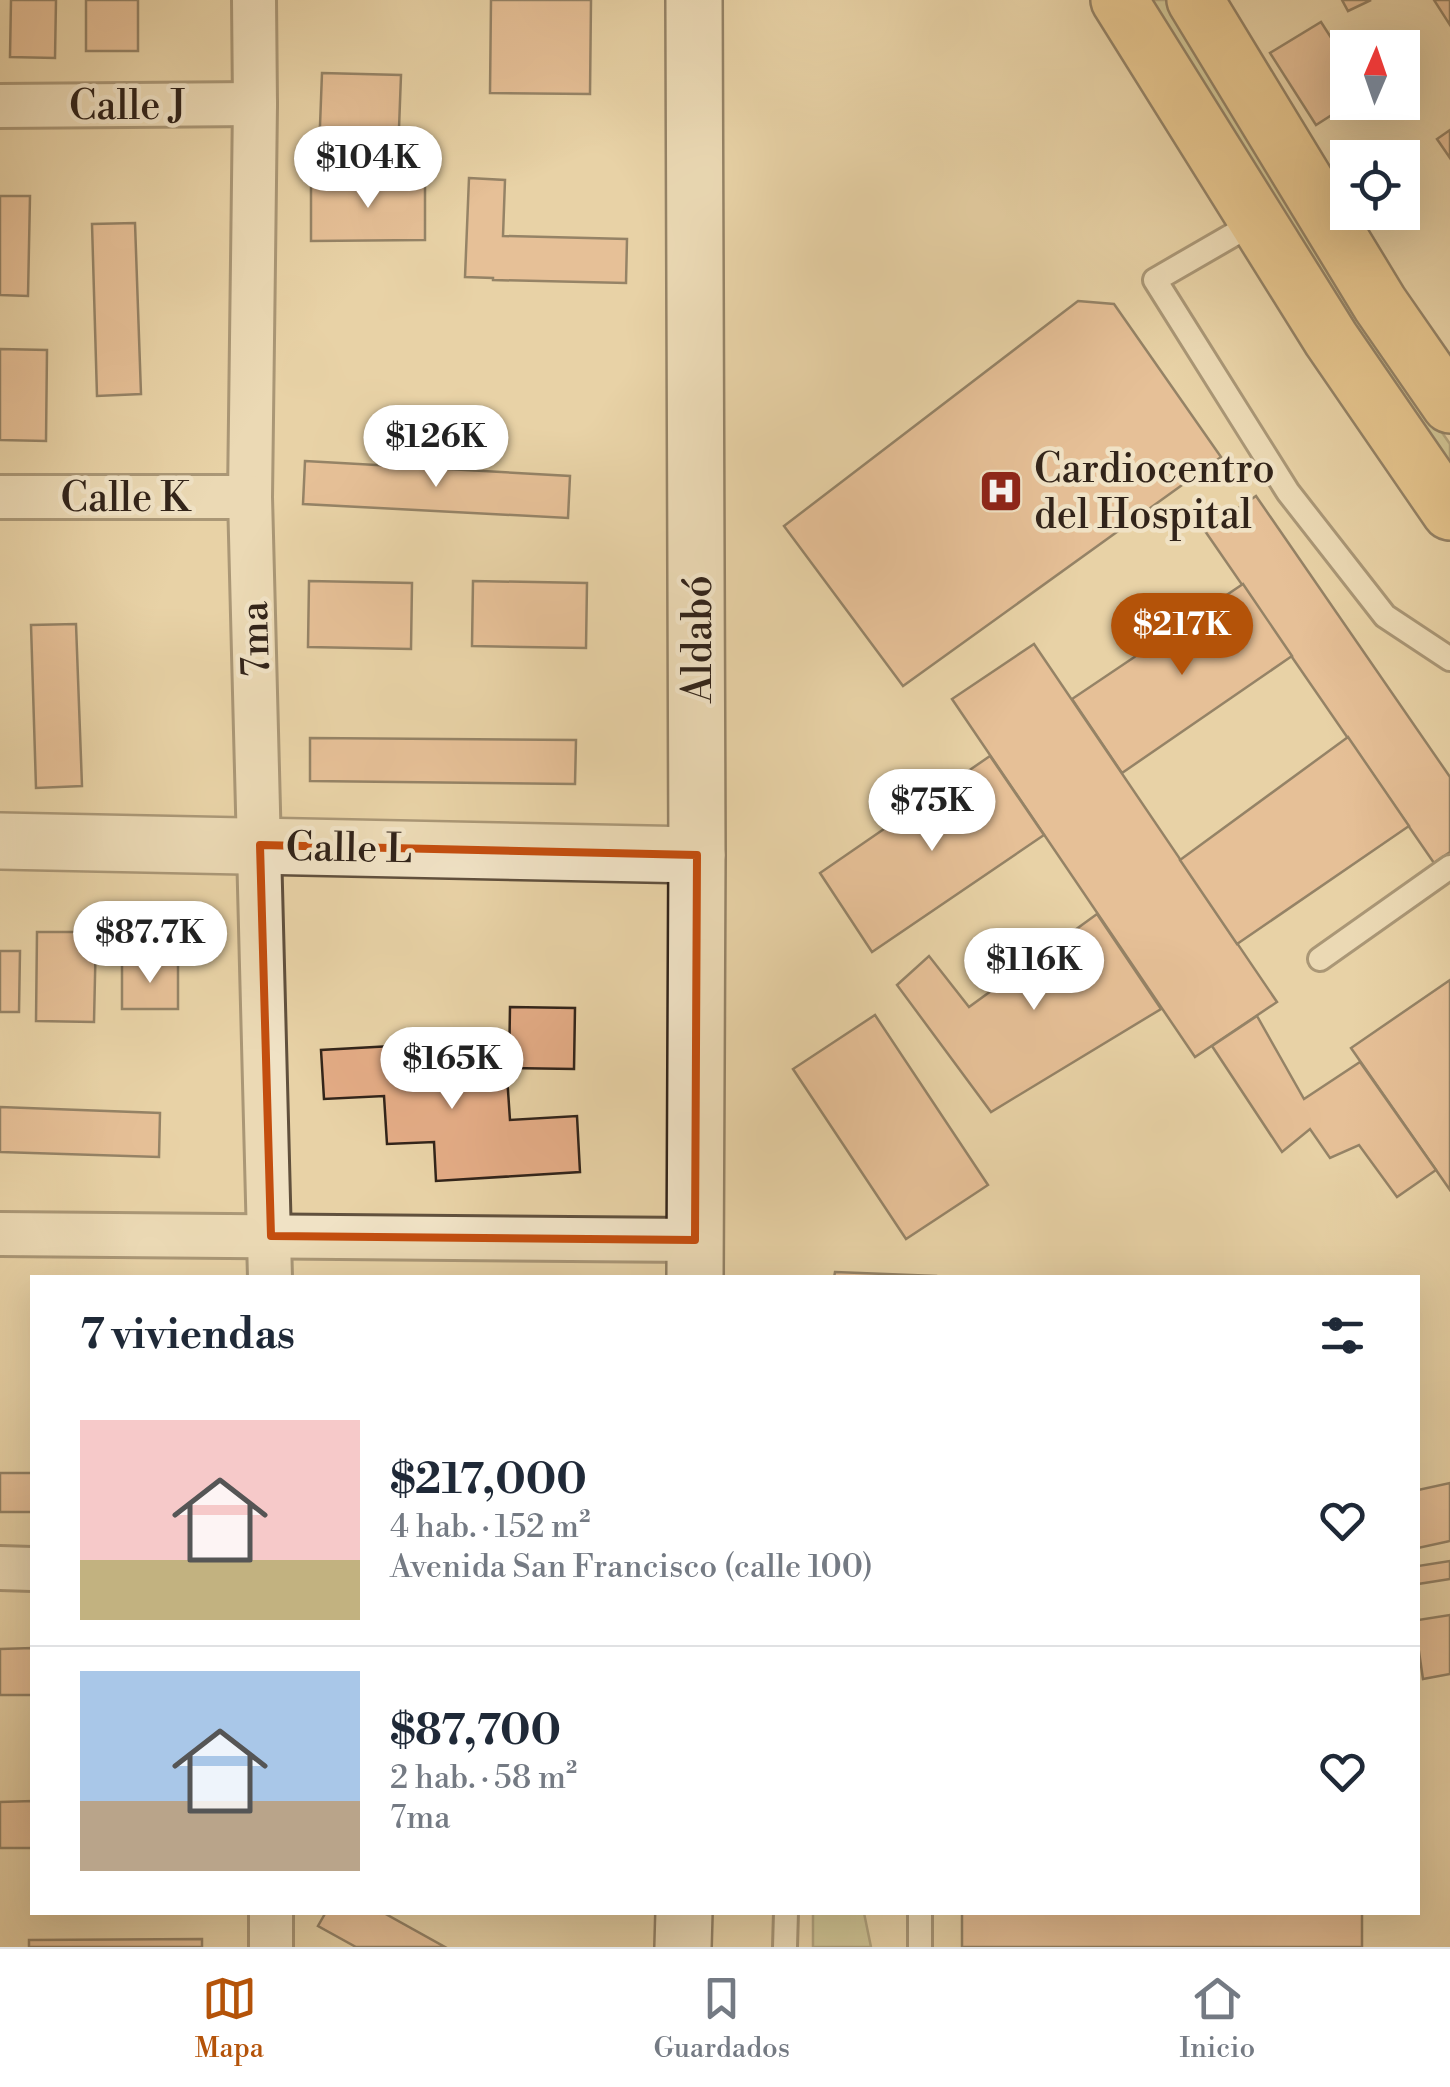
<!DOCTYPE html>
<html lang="es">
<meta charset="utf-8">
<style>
:root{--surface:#fff;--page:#f6f6f7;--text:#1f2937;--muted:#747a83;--line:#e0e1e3;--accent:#b45309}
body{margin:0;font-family:"Libre Bodoni",serif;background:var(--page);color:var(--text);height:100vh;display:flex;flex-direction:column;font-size:38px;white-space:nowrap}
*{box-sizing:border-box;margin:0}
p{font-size:32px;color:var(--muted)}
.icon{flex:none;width:55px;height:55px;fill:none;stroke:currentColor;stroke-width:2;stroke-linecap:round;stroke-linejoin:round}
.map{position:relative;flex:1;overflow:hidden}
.details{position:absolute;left:30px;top:1275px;width:1390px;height:640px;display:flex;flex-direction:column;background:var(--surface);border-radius:0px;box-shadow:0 10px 40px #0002}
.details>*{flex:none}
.needle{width:65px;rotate:2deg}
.controls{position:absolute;left:1330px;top:30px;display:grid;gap:20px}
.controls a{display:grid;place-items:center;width:90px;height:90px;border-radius:0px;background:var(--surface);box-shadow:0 10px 40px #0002;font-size:50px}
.price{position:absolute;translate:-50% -85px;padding:0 22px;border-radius:35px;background:#fff;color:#222;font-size:32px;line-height:65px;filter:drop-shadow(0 2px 5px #0008)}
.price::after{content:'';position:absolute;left:50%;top:60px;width:30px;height:22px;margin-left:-15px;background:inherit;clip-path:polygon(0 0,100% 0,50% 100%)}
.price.on{background:var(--accent);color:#fff}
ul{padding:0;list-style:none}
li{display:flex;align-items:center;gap:30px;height:250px;padding:0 50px}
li+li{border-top:2px solid var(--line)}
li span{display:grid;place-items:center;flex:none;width:280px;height:200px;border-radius:0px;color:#555}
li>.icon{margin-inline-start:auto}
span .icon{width:120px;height:120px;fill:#fffc;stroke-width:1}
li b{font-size:42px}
h2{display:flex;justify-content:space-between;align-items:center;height:120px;padding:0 50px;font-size:42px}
.tab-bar{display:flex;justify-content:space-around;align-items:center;height:140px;border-top:2px solid var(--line);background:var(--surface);font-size:28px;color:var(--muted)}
.tab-bar a{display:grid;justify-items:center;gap:5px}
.tab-bar .on{color:var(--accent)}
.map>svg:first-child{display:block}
.green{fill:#b9bb85;stroke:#767050;stroke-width:2.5}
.building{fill:#e4ac86;stroke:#32241a;stroke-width:2.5}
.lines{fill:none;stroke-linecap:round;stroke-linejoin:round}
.service-casing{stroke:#60503d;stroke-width:28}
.minor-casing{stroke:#60503d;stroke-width:48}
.tertiary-casing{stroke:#60503d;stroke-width:60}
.secondary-casing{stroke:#32241a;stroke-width:60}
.trunk-casing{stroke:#32241a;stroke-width:60}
.service{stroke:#f0e2c5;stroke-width:22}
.minor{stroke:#f0e2c5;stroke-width:42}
.tertiary{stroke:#f0e2c5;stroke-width:55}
.secondary{stroke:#f0e2c5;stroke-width:55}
.trunk{stroke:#e4b973;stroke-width:55}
.marked{fill:none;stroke:#c44e0f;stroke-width:8;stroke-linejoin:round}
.labels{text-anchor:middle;stroke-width:9;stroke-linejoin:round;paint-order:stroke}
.street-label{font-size:40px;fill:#32241a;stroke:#f0e2c5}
.poi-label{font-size:40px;fill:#32241a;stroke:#f0e2c5;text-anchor:start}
</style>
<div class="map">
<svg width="1450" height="1947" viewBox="0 0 1450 1947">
<rect width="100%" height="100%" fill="#e8d2a6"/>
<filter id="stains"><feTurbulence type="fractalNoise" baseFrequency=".002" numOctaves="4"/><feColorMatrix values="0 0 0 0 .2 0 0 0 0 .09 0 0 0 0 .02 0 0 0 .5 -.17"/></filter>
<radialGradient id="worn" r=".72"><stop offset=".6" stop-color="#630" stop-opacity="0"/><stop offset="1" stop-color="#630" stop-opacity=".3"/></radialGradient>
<g class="green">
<polygon points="1143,0 1172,0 1374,335 1450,444 1450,474"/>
<polygon points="813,1913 864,1913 871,1947 813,1947"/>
</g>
<g class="building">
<polygon points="11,0 56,0 55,58 10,57"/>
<rect x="86" y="0" width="52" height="51"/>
<polygon points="491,0 591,0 590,94 490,93"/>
<polygon points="1342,0 1371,0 1348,11"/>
<polygon points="1434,0 1450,0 1450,25"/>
<polygon points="1321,22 1348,64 1348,102 1352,102 1316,125 1270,53"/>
<polygon points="322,73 401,75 398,155 319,152"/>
<polygon points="1450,130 1450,158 1437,139"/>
<polygon points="469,178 505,180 503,236 627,239 626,283 493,280 493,278 465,277"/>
<polygon points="425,181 425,240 311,241 311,182"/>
<polygon points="0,196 30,196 28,296 0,295"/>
<polygon points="135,223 141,394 97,396 92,224"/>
<polygon points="1078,301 1114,304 1221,457 903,686 784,526"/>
<polygon points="0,349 47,350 46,441 0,440"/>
<polygon points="305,461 570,476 568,518 303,504"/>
<polygon points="1256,496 1450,777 1450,852 1434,863 1205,531"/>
<polygon points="309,581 412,583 411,649 308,647"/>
<polygon points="473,581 587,583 586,648 472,646"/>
<polygon points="1243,584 1292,656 1122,773 1072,699"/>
<polygon points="76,624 82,786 36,788 31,625"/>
<polygon points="1034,644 1277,1002 1195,1057 952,699"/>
<polygon points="1348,737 1409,826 1237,944 1180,860"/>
<polygon points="310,738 576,740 575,784 310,781"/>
<polygon points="990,756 1044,835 872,952 820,873"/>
<polygon points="1097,914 1161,1009 991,1112 897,985 929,956 969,1007"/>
<polygon points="37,932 96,932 94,1022 36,1021"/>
<polygon points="0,951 20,951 19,1012 0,1012"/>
<polygon points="122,962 178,963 178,1009 122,1009"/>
<polygon points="1450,980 1450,1190 1351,1048"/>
<polygon points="510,1007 575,1008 574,1069 509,1068"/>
<polygon points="875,1015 988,1185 906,1239 793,1069"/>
<polygon points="1257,1016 1304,1099 1360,1062 1436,1170 1397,1197 1359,1145 1330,1158 1310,1129 1282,1152 1212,1046"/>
<polygon points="464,1042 466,1079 507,1076 510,1120 577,1116 580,1172 436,1181 434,1142 387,1144 384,1096 324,1099 321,1050"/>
<polygon points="0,1107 160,1113 159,1157 0,1152"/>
<polygon points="835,1272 936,1276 936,1278 834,1278"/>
<rect x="0" y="1473" width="32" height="39"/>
<polygon points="1450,1483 1450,1541 1418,1548 1418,1490"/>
<polygon points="1450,1561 1450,1579 1418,1584 1418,1566"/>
<polygon points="1450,1615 1450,1674 1423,1679 1418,1645 1418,1620"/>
<polygon points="32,1648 32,1695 0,1695 0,1649"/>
<polygon points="32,1801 32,1848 0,1848 0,1802"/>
<polygon points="326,1912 382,1912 445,1947 356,1947 318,1926"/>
<rect x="962" y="1912" width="400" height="35"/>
<polygon points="202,1939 202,1947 29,1947 29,1940"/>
</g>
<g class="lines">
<g class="service-casing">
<g id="service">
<polyline points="1257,221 1155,280 1288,492 1385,616 1450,659"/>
<polyline points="1320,959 1450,867"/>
<polyline points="920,1912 920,1947"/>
<polyline points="785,1947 786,1912"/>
</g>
</g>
<g class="minor-casing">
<g id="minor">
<polyline points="254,0 255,104 250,497 270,1278"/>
<polyline points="0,106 255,104"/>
<polyline points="0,497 250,497"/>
<polyline points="0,1234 695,1240"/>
<polyline points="0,1568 32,1569"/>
<polyline points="271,1912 271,1947"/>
</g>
</g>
<g class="tertiary-casing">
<polyline id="tertiary" points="0,841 697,855"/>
</g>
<g class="secondary-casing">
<g id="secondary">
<polyline points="694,0 697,855 695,1278"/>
<polyline points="683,1947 684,1912"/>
</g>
</g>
<g class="trunk-casing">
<g id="trunk">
<polyline points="1119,0 1331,339 1450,512"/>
<polyline points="1195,0 1380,304 1450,405"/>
</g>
</g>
<use href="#service" class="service"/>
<use href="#minor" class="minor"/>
<use href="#tertiary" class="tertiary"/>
<use href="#secondary" class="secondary"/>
<use href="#trunk" class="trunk"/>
</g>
<path d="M0 0H1450V1947H0ZM260,845L697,855L695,1240L271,1236Z" fill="#e8d2a6" fill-opacity=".55" fill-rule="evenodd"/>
<path class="marked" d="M260,845L697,855L695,1240L271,1236Z"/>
<defs>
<g id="hospital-square" transform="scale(2.25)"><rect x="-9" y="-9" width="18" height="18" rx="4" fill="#8f2418" stroke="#f0e2c5"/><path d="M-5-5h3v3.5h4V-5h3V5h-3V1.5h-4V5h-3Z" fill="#fff"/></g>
</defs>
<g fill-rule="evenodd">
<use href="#hospital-square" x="1001" y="491"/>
</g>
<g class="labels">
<g class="street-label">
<text x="128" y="119">Calle J</text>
<text x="125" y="511">Calle K</text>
<text transform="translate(254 639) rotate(-92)" y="14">7ma</text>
<text transform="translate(697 639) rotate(-90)" y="14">Aldabó</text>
<text transform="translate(349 847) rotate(1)" y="14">Calle L</text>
</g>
<g class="poi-label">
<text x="1034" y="482">Cardiocentro<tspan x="1034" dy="46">del Hospital</tspan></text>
</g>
</g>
<rect width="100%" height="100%" filter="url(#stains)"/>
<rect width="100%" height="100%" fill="url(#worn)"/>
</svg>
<div class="controls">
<a><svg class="needle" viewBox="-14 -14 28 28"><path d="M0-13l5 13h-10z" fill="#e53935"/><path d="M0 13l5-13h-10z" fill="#747a83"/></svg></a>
<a><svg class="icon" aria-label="locate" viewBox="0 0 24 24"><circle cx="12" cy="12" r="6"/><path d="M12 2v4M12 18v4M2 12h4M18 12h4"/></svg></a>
</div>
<b class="price" style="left:368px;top:211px">$104K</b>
<b class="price" style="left:436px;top:490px">$126K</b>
<b class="price on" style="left:1182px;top:678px">$217K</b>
<b class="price" style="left:932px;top:854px">$75K</b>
<b class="price" style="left:150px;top:986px">$87.7K</b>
<b class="price" style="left:1034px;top:1013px">$116K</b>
<b class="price" style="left:452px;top:1112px">$165K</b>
<section class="details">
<h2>7 viviendas<svg class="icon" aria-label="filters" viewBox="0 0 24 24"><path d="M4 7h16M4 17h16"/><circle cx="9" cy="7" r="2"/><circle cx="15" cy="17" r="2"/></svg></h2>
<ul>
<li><span style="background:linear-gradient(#f6c9c9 70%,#c2b280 0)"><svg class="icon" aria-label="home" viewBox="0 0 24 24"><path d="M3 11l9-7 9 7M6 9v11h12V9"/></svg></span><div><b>$217,000</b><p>4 hab. · 152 m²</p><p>Avenida San Francisco (calle 100)</p></div><svg class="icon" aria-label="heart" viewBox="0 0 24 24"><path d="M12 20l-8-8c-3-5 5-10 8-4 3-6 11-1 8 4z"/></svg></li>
<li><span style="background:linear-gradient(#a9c7e8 65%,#b9a48a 0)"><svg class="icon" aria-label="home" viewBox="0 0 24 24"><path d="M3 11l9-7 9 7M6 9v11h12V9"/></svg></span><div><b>$87,700</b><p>2 hab. · 58 m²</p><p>7ma</p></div><svg class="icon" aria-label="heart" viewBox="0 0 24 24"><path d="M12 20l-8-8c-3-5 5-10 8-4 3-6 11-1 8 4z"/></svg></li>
</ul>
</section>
</div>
<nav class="tab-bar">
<a class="on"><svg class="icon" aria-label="map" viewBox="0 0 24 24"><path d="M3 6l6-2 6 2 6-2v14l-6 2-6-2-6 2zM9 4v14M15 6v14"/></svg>Mapa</a>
<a><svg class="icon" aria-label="saved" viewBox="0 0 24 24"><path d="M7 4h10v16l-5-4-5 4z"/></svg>Guardados</a>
<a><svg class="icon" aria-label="home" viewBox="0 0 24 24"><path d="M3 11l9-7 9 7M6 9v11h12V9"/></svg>Inicio</a>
</nav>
